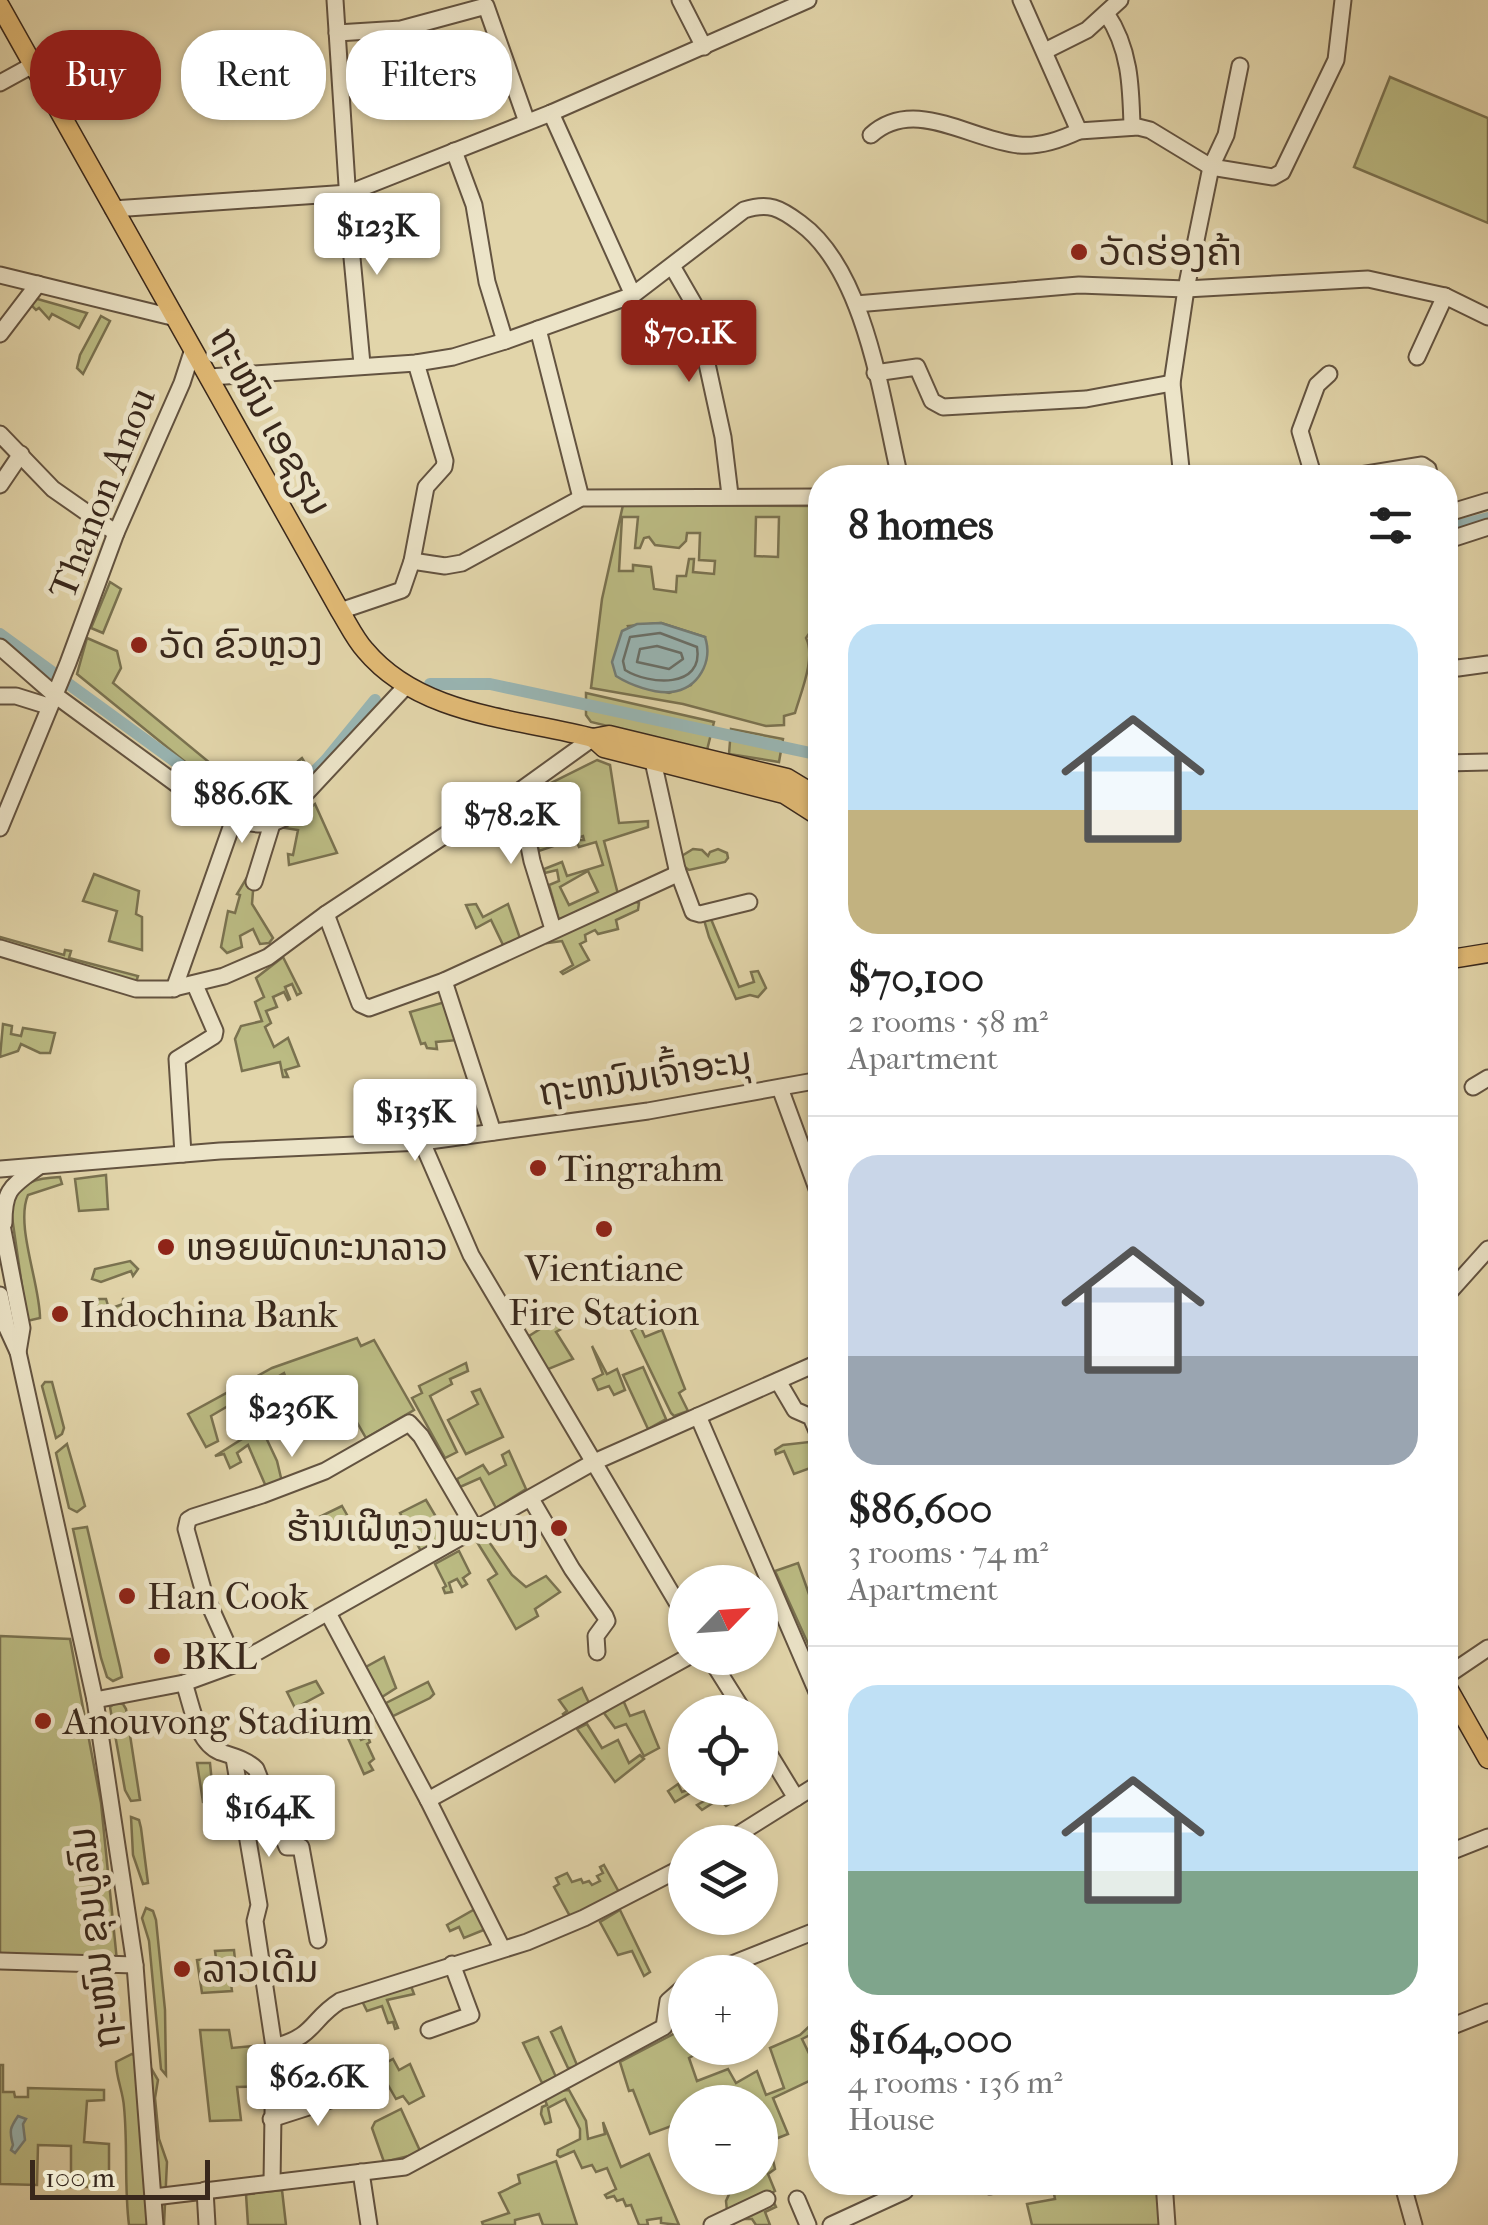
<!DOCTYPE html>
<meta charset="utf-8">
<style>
:root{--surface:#fff;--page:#f6f6f6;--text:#222;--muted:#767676;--line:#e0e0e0;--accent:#8f2418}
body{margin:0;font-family:"IM FELL French Canon","Noto Sans Lao",serif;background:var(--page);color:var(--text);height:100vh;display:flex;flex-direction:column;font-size:38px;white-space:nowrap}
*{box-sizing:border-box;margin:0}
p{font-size:32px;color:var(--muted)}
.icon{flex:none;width:55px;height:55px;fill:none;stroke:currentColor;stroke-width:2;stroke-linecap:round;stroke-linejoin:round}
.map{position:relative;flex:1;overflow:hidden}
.drawer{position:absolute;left:808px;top:465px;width:650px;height:1730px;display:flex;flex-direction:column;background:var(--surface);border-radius:40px;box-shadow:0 2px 8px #0004}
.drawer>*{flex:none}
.guide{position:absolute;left:30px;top:30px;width:628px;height:90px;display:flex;gap:20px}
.needle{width:65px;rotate:65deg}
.controls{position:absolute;left:668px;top:1565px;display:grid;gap:20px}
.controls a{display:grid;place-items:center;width:110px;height:110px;border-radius:50%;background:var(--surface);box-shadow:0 2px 8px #0004;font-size:50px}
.scale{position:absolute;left:30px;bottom:25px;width:180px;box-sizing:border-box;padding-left:10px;border:5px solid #39281c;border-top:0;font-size:28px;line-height:35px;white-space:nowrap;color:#39281c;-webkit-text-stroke:8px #ece4c8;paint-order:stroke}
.price{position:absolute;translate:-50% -85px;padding:0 22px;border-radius:10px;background:#fff;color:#222;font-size:32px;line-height:65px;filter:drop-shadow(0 2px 5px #0008)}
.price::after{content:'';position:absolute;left:50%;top:60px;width:30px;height:22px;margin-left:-15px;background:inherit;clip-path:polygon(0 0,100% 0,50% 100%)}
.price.active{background:var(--accent);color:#fff}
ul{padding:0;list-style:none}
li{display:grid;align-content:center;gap:20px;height:530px;padding:0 40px}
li+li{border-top:2px solid var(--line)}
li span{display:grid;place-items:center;height:310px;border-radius:30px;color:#555}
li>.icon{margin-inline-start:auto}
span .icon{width:180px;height:180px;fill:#fffc;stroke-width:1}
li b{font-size:42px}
h2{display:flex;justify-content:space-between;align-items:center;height:120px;padding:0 40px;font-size:42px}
.tag{padding:0 35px;border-radius:40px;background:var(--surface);box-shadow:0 2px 8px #0004;font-size:35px;line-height:90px}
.tag.active{background:var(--accent);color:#fff}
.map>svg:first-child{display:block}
.green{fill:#bbbb83;stroke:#7a7250;stroke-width:2.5;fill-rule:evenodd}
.water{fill:#99b6b4;stroke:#737d77;stroke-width:2.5}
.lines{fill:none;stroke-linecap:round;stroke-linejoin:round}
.shore{stroke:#696f68;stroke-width:2.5}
.canal{stroke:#99b6b4;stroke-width:12}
.minor-casing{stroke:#635340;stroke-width:19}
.major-casing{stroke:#39281c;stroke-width:21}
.minor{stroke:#ece4c8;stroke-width:15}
.major{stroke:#e1ba75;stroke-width:18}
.poi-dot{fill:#8f2418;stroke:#ece4c8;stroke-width:4}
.labels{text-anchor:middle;stroke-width:10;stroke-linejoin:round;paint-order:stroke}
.poi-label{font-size:38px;fill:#39281c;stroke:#ece4c8;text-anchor:start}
.street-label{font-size:38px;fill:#39281c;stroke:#ece4c8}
</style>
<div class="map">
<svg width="1488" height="2225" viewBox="0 0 1488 2225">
<rect width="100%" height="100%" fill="#e2d5aa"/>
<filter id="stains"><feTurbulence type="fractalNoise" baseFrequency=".002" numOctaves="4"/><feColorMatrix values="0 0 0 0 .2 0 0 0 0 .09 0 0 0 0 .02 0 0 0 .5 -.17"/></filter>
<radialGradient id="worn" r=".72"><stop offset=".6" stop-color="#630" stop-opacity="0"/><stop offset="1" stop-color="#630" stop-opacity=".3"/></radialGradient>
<g class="green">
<polygon points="1390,77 1488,118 1488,223 1354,167"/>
<polygon points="34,298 87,313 79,328 52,314 49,319 39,308 36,310 31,305"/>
<polygon points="101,316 110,321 83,374 77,368 80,355"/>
<path d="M623,505L820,506V617L811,637L808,635L806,638C816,657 801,692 795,713L784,716V725L766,726L683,704L591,688L602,599ZM622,517H638L635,548H640L644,538L649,537L655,545L679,548L686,541L687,533H700L699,560L715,561L714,574L693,572L694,559H689L686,576H677L676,592L654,589L651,567L633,565V571H619ZM756,517H779L778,557L755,556ZM661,623L705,637L691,685L669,693L656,689L628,626Z"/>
<polygon points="110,582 121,589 103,633 91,628"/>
<path d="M87,638L117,651L121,668L113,683L233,782C264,793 278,777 302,758L305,763C282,796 267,814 226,795L77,674Z"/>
<polygon points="586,693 714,722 707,750 591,722 586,715"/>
<polygon points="731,729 783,739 779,762 729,754"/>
<path d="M597,760L610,765L619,823L648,821V827L604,841L618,894L559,920L549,885L559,881L557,870L545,873L544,869L562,862L567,876L603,865L596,842L579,847L576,840H584L583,836L539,851L523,797ZM588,871L598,892L569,905L560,887Z"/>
<polygon points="315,804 337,853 289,865 288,854 293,855 298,830 285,828"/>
<polygon points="693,849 702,850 708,856 710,852 718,849 727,853 728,858 725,862 689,870 682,865 680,857"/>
<polygon points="94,874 139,891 136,914 142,917 142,950 109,941 117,911 83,901"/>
<polygon points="246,879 253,891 252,904 273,938 269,943 260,944 253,929 240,936 242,947 227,953 221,947 228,911 235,913 240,895 237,894"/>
<polygon points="633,901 639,903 638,910 616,920 618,929 598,934 595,930 585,935 586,941 580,944 589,960 563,974 561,972 573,965 562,941 547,943 546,939"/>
<polygon points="476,904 483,917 508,904 521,941 505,949 491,920 476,928 466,905"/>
<polygon points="702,913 714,916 711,919 739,987 754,982 751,972 758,971 766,988 758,997 750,995 736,999 709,937"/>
<polygon points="0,937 64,955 65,950 71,951 69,958 138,976 136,982 0,942"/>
<polygon points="283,957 301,993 297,995 292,984 285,987 290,999 288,1000 284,992 273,997 277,1007 266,1011 271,1023 265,1027 274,1047 288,1038 299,1066 285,1070 288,1077 283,1077 280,1062 242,1071 235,1039 241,1026 262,1021 255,1002 264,997 256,978"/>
<polygon points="445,1002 458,1040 436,1042 437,1049 427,1048 425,1043 421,1044 410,1012"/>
<polygon points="3,1024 12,1026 11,1034 21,1036 23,1028 55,1033 50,1053 40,1053 21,1044 18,1051 0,1057"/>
<polygon points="106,1175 108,1209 79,1211 75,1179"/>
<path d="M60,1177L62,1184L28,1195C15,1225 40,1284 40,1318L27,1321L10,1203C22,1182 35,1178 60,1177Z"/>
<polygon points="130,1261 138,1269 133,1276 131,1271 101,1282 92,1279 95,1269"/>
<polygon points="123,1298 130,1320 101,1326 95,1322 91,1307 99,1299 106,1299 109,1309 123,1304"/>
<polygon points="572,1317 574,1322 556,1332 573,1359 546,1370 529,1336 548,1324 551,1327"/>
<polygon points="640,1326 645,1337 662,1330 685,1389 679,1393 688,1411 674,1416 671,1413 631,1330"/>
<polygon points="357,1338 361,1346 374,1340 414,1410 366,1438 335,1384 297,1406 284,1373 211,1416 218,1441 206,1447 188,1414 272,1368"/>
<polygon points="592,1346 607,1374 617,1369 625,1390 614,1395 609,1386 598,1390 593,1379 603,1374"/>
<polygon points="466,1363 468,1371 450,1379 452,1384 430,1396 457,1452 445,1458 412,1398 422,1393 419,1386"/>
<polygon points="643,1367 666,1419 648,1429 623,1375"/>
<polygon points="45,1382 52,1382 64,1428 62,1434 56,1438 42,1386"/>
<polygon points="480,1389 503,1437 466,1454 448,1420 478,1404 472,1392"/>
<polygon points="261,1427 277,1461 282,1482 267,1489 248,1445 237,1453 241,1462 230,1468 224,1454 215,1456"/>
<polygon points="809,1442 816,1466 794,1474 784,1451 776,1454 775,1450 783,1445"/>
<polygon points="67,1444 85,1506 77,1512 69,1508 56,1453"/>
<polygon points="509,1451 526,1489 496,1508 480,1478 460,1487 457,1479 483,1465 489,1474 506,1465 502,1455"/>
<polygon points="426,1500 448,1537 422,1553 400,1513"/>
<polygon points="342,1506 351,1522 323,1531 317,1518"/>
<polygon points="87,1527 120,1667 122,1677 113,1681 107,1677 101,1658 73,1529"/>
<polygon points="485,1536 512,1575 526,1587 546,1576 560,1592 535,1609 538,1616 516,1629 488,1580 497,1574 477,1542"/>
<polygon points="459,1551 470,1573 463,1578 467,1584 462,1587 457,1579 449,1583 452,1592 445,1593 443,1588 446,1586 435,1564"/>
<polygon points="798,1563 816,1614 820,1613 820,1670 775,1571"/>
<polygon points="0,1636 70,1639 101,1803 117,1961 0,1956"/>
<polygon points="384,1657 396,1688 382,1697 364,1668"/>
<polygon points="316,1681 323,1693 295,1708 287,1692"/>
<polygon points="428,1682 434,1694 430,1698 393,1716 386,1703"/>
<polygon points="582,1688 590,1705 566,1718 563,1714 567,1711 559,1700"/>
<polygon points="623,1700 630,1716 644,1711 659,1748 644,1756 626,1724 615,1728 604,1713"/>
<polygon points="115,1703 123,1704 126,1709 140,1800 131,1801 125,1790 110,1707"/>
<polygon points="347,1715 361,1740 368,1737 370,1742 367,1744 374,1759 369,1763 373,1770 364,1774 339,1718"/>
<polygon points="587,1724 602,1748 618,1740 629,1763 640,1755 644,1759 615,1782 577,1729"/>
<polygon points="197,1763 210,1763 212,1783 234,1781 239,1798 203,1802"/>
<polygon points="678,1784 682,1792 693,1788 724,1788 733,1802 726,1806 719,1799 702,1810 697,1805 704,1801 697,1789 675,1802 668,1791"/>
<polygon points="131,1817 139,1820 141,1828 148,1883 143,1884 133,1855"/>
<polygon points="604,1865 620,1894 571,1918 554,1887 559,1884 556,1878 567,1873 572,1882 581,1879 583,1883 589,1881 592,1885 600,1881 597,1876 603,1873 600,1867"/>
<polygon points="146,1908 153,1911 156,1920 165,2010 166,2075 161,2069 149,1941 142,1918"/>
<polygon points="475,1909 486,1929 464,1938 459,1927 450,1931 447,1925"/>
<polygon points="620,1910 650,1972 644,1976 632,1951 618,1955 600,1922"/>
<polygon points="234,1950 235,1960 228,1962 232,1991 202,1993 197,1960 216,1958 215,1951"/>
<polygon points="411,1986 414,1994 387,2000 398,2028 395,2029 393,2022 388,2023 382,2006 367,2011 362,2001"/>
<polygon points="815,2021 820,2023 818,2031 802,2039 820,2076 773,2098 788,2134 773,2140 772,2136 767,2139 773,2155 764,2157 760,2148 760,2102 685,2102 685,2133 678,2135 674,2125 650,2134 633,2090 629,2091 620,2062 683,2029 685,2048 693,2048 696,2054 689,2058 697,2081 728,2069 736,2083 757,2071 766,2095 784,2088 770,2048 800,2035"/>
<polygon points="561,2027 577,2065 573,2068 568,2068 551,2032"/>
<polygon points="200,2030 229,2030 232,2048 265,2045 268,2086 237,2087 241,2120 210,2121"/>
<polygon points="538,2037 556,2077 542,2083 523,2043"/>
<path d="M132,2054L148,2063L158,2080L155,2098L159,2139L167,2162L164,2225H129C124,2186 128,2147 124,2107C123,2091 116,2078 116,2062Z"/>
<polygon points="393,2059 399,2070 410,2064 424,2096 409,2104 403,2096 396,2099 384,2078 379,2081 376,2074 382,2071 380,2066"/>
<polygon points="0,2065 3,2065 3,2092 14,2092 15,2097 28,2097 28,2088 104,2090 104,2100 87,2101 84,2142 109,2144 109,2187 71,2187 71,2146 38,2145 37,2185 0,2184"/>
<polygon points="569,2090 586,2121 588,2139 605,2134 603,2122 621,2167 649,2154 679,2225 661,2223 661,2218 647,2220 648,2225 639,2225 631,2205 626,2206 623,2199 617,2201 614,2196 607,2198 605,2195 616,2189 607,2168 596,2172 592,2165 582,2168 574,2151 560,2157 557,2155 558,2150 580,2139 580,2129 565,2099 548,2108 551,2122 545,2124 541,2114 542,2107 547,2105 545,2100 558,2091"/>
<polygon points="401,2109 421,2153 384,2162 372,2128 375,2122"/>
<polygon points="773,2160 775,2169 768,2174 775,2191 770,2194 776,2207 765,2212 770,2225 756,2225 752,2219 741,2219 727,2211 726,2201 735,2181 760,2178 760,2169"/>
<polygon points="556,2161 577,2225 543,2225 539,2214 515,2220 515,2225 483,2225 482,2222 509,2213 499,2193 520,2183 518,2175"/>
<polygon points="1052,2183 1157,2183 1162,2225 1032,2225 1027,2204 1055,2199"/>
<polygon points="282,2190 286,2225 248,2225 246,2194"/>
</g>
<g class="water">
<path d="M661,623L705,637C713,661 699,689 671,692C655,694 630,685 616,676L612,662L622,631L637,624Z"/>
<path d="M18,2116L26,2119L23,2124L25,2140L15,2153L11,2150L13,2145C9,2130 10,2128 18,2116Z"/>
</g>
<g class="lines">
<g class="shore">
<path d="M660,633L697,647C704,689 649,685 625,670L623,661L630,637Z"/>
<polygon points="657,646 681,653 683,659 669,669 637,662 640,649"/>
</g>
<g class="canal">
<polyline points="1445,529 1488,518"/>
<polyline points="0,634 180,765 229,806 250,811 279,807 326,760 375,700"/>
<polyline points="430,684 490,684 820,755"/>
</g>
<g class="minor-casing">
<g id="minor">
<polyline points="335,0 351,247 362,364"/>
<polyline points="680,0 704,47"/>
<polyline points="1021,0 1079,131 1138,127 1150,130 1211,167 1273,177 1282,172 1336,60 1343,0"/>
<path d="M1106,13C1130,48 1131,86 1132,127"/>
<polyline points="337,33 401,29 486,6 527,122"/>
<polyline points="1045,51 1087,30 1120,0"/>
<polyline points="0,83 31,66"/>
<polyline points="551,113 633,295"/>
<path d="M871,135C914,96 970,140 1019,145C1039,147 1060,140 1079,131"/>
<polyline points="454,151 474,205 487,282 505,341"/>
<polyline points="113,209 349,193 551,113 808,0"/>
<polyline points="672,266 694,304 723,437 730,495"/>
<polyline points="0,275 176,318"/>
<polyline points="856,304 1079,285 1186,289 1368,279 1445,296 1488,317"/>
<polyline points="538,329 581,498"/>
<polyline points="0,334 38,284"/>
<polyline points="1417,357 1445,296"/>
<polyline points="875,373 917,367 932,401 943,407 1086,399 1172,383"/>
<path d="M210,377L416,363L453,357L505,341L633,295L744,210C769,202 780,208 800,223C866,271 882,401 900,478"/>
<polyline points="0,434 53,489 116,533"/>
<polyline points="1182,478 1172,383 1186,289 1211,167 1226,135 1240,66"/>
<polyline points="1314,478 1300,431 1317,385 1329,374"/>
<polyline points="1342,478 1422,465 1428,469 1430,478"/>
<polyline points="0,485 21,454"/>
<polyline points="1445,514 1488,501"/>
<polyline points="1445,541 1488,527"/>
<polyline points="412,561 445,566 462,563 581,498 820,497"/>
<polyline points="340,611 402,590 412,561 426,487 444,467 445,461 416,363"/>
<path d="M0,647L55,695L205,805C228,817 257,832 282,819L407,685"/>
<polyline points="1445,665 1458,668 1488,664"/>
<polyline points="0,696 16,696 48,706"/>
<polyline points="1445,763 1488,762"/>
<polyline points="518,792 532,861 553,929"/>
<polyline points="0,828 68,663 116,533 182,383 193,349"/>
<polyline points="677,869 693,912 700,914 749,902"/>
<polyline points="254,882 272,824"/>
<polyline points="326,914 360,1004 369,1008 444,981 675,875 677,869 653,761"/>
<polyline points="0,948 136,989 170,989 224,976 268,957 326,914 474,816 518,792 593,738"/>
<polyline points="444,981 493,1132"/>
<polyline points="174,989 234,819"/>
<polyline points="1473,1087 1488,1078"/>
<polyline points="780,1088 820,1197"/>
<polyline points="422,1142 471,1255 685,1616"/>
<polyline points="183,1154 177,1059 214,1036 215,1031 195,985"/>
<polyline points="0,1169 220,1151 422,1142 648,1111 820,1080"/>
<polyline points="0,1215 22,1328 18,1352"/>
<path d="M4,1223C4,1189 11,1187 38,1167"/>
<polyline points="0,1295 7,1328 18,1352 95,1700 135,1965 155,2225"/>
<polyline points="1445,1297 1488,1249"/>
<polyline points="778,1381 795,1410 811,1417 820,1438"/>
<polyline points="698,1416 820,1699"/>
<polyline points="531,1499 572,1569 605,1616 607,1621 596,1636 597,1652"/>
<polyline points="328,1613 428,1800 502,1948"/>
<polyline points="710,1658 744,1712"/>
<polyline points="236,1664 204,1593 186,1529 188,1520 193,1517 262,1495 325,1471 409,1423 421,1436 476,1530"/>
<polyline points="1445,1677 1488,1648"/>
<path d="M184,1683C192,1705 196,1742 220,1752C232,1756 246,1759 256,1769L287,1847H301L318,1940"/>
<polyline points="95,1700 184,1683 236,1664 592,1463 820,1362"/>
<polyline points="760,1739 796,1798"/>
<polyline points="234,1758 259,1905 255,1921 274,2047 272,2182"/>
<polyline points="428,1800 686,1658"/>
<polyline points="726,1842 820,1783"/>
<polyline points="1445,1854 1488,1837"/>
<polyline points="0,1961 135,1965"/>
<polyline points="712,1972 820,1929"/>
<polyline points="1445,2029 1488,2012"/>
<polyline points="429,2030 471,2015 452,1964"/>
<path d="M274,2047C316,2036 310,2020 340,2001L527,1942L584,1918L685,1866"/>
<polyline points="271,2119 352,2093"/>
<polyline points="361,2172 369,2225"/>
<polyline points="988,2182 990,2186"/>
<polyline points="1164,2182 1167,2225"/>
<polyline points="1402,2182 1414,2225"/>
<polyline points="205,2190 207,2225"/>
<polyline points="154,2197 405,2167 664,2027 668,2001 685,1986"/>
<polyline points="797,2199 808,2225"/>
<polyline points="712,2225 767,2199"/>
<polyline points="831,2225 905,2191"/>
</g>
</g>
<g class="major-casing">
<g id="major">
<path d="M0,6L340,611C348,624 355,639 365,650C420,716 516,718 593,738L609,735L787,778L820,798"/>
<polyline points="593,738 604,748 784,794 820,817"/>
<polyline points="1445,960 1488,953"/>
<polyline points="1445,1683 1488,1759"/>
</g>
</g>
<use href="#minor" class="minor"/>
<use href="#major" class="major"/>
</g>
<g class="poi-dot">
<circle cx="1079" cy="252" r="10"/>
<circle cx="139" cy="645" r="10"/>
<circle cx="538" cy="1168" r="10"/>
<circle cx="604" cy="1229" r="10"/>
<circle cx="166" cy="1247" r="10"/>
<circle cx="60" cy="1314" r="10"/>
<circle cx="559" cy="1528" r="10"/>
<circle cx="127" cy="1596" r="10"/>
<circle cx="162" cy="1656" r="10"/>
<circle cx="43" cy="1721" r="10"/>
<circle cx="182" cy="1969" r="10"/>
</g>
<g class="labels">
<g class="poi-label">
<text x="1099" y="265">ວັດຮ່ອງຄ້າ</text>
<text x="159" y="658">ວັດ ຂົວຫຼວງ</text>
<text x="558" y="1181">Tingrahm</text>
<text x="186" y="1260">ຫອຍພັດທະນາລາວ</text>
<text x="604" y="1281" text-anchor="middle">Vientiane<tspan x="604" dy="44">Fire Station</tspan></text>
<text x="80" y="1327">Indochina Bank</text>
<text x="539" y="1541" text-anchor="end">ຮ້ານເຝີຫຼວງພະບາງ</text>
<text x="147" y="1609">Han Cook</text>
<text x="182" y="1669">BKL</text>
<text x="63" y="1734">Anouvong Stadium</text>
<text x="202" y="1982">ລາວເດີມ</text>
</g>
<g class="street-label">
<text transform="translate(271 421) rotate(61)" y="13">ຖະໜົນ ເອຊຽນ</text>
<text transform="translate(102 493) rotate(-68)" y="13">Thanon Anou</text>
<text transform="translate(645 1076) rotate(-9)" y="13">ຖະຫນົນເຈົ້າອະນຸ</text>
<text transform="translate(94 1938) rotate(-97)" y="13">ຖະໜົນ ຂຸນບູລົມ</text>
</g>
</g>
<rect width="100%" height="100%" filter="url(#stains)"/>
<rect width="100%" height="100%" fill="url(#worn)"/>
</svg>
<div class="controls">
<a><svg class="needle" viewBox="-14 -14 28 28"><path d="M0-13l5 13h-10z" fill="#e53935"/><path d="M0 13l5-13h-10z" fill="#767676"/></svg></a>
<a><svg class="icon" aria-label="locate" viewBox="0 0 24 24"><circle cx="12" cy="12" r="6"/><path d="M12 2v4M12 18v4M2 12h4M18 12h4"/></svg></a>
<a><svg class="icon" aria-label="layers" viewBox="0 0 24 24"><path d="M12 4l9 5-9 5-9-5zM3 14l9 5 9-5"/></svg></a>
<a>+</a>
<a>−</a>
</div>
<div class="scale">100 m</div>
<b class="price" style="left:377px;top:278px">$123K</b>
<b class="price active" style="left:689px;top:385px">$70.1K</b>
<b class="price" style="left:242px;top:846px">$86.6K</b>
<b class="price" style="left:511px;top:867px">$78.2K</b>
<b class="price" style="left:415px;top:1164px">$135K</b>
<b class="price" style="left:292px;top:1460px">$236K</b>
<b class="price" style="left:269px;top:1860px">$164K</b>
<b class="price" style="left:318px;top:2129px">$62.6K</b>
<div class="guide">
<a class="tag active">Buy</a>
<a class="tag">Rent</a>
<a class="tag">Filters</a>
</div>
<section class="drawer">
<h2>8 homes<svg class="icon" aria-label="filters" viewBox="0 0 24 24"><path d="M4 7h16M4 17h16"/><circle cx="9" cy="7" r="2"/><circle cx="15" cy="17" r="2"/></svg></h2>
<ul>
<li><span style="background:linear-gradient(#bfe0f5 60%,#c2b280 0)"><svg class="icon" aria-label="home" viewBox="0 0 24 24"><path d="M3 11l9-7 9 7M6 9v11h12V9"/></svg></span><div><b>$70,100</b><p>2 rooms · 58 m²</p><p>Apartment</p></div></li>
<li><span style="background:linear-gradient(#c9d6e8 65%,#9aa5b1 0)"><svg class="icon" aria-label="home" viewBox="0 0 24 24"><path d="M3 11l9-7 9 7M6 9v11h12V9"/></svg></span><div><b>$86,600</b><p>3 rooms · 74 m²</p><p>Apartment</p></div></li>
<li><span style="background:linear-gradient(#bfe0f5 60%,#7fa58c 0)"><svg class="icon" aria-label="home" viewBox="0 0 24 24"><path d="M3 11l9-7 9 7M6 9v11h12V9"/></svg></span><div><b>$164,000</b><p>4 rooms · 136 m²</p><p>House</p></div></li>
</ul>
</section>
</div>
